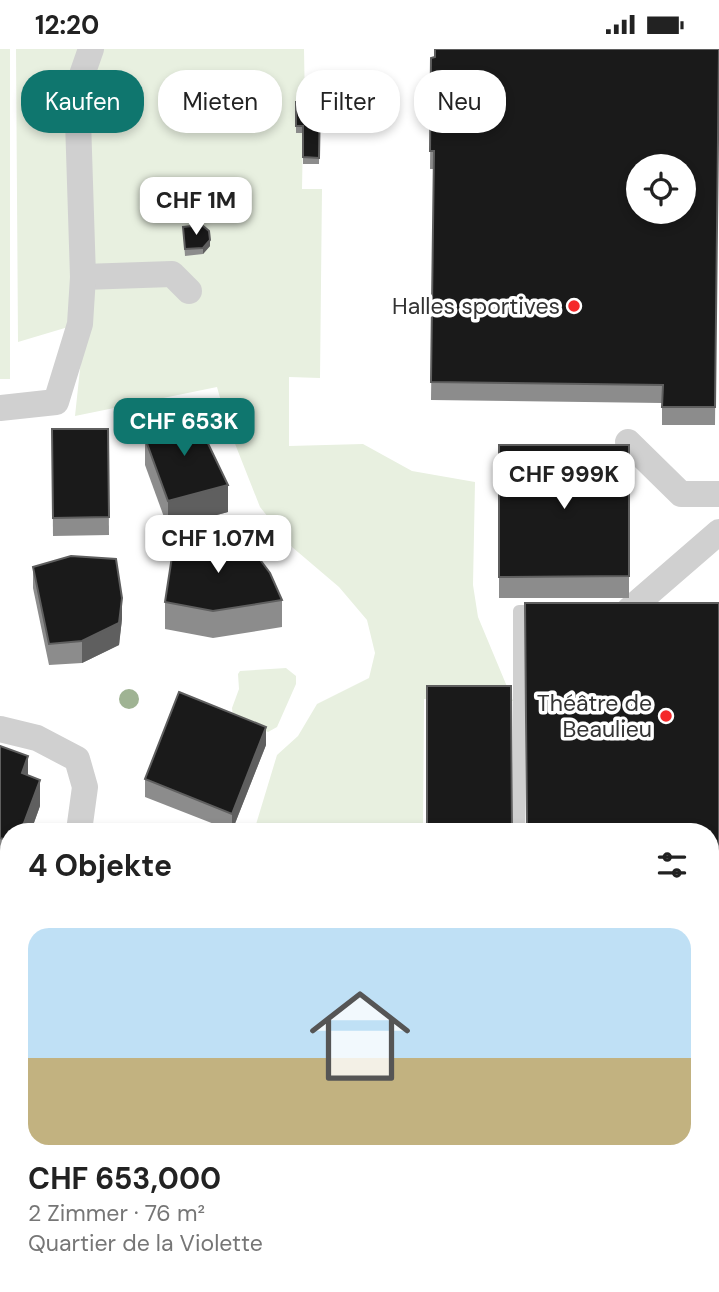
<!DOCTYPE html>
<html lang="de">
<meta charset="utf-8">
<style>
:root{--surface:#fff;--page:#f6f6f6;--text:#222;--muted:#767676;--accent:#0f766e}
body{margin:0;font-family:"DM Sans",sans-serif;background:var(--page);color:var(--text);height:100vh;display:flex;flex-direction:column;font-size:26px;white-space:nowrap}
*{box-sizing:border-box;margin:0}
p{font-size:23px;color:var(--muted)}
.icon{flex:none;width:38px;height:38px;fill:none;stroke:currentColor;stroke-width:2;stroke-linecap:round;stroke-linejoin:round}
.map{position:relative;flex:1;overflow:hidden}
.side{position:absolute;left:0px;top:774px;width:719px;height:471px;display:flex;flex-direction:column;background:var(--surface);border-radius:28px 28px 0 0;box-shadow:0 4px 10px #0003}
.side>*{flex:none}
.hud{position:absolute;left:21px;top:21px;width:677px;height:63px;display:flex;gap:14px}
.buttons{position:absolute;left:626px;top:105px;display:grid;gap:14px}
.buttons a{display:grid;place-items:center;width:70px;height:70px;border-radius:50%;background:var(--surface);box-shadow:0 4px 10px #0003;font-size:35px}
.price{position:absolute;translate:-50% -60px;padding:0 16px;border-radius:14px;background:#fff;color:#222;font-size:23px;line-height:46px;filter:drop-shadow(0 2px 4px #0008)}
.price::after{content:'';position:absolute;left:50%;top:42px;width:21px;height:16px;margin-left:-10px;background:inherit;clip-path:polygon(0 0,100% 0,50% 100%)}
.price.active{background:var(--accent);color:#fff}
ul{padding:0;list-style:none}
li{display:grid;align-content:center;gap:14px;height:371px;padding:0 28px}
li span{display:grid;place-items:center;height:217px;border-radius:21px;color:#555}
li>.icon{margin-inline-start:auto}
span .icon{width:126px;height:126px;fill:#fffc;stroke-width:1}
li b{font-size:30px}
h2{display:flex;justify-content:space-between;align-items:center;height:84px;padding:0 28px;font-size:30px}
.tag{padding:0 24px;border-radius:28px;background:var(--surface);box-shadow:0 4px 10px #0003;font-size:24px;line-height:63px}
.tag.active{background:var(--accent);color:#fff}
.status{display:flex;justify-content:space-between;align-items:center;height:49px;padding:0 35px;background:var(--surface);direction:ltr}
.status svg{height:19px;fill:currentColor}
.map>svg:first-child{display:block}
.green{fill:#e8f0e0}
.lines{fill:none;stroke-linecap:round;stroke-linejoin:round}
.lane{stroke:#d0d0d0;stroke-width:12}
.street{stroke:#d0d0d0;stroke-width:26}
.tree{fill:#9fb393}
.wall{fill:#8c8c8c}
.shaded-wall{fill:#5f5f5f}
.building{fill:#1a1a1a;stroke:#5f5f5f;stroke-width:2;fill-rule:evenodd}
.poi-dot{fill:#f5292a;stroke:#fff;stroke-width:2.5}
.labels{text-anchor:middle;stroke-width:7;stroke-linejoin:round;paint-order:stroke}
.poi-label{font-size:23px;fill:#333;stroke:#fff;text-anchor:end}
</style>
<div class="status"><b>12:20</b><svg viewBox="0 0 49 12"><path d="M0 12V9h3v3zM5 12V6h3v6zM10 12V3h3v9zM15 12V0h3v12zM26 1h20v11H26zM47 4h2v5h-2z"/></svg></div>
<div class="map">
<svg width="719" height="1243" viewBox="0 0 719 1243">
<rect width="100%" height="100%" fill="#fff"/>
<g class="green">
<rect x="0" y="0" width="10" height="330"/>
<polygon points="16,0 304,0 305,59 296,84 303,84 302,140 322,140 320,329 289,328 289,397 363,395 412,422 475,433 473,536 478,568 513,652 424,650 423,782 254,782 277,706 298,687 317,655 369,629 375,604 367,571 339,538 292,498 260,458 228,377 217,338 75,367 85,273 18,293"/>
<polygon points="286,619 296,627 296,635 277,678 268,683 233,667 232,659 239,640 238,625 240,622"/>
</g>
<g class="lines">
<polyline class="lane" points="519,782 519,562 541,562"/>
<g class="street">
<polyline points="83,228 172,225 189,242"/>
<polyline points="0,359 56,353 80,275 83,228 77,40 91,0"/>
<polyline points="628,393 681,445 719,445"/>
<polyline points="629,561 719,483"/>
<polyline points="0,680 37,689 77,710 85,738 79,782"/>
<polyline points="0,1008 9,985"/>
<polyline points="579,1236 613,1243"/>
<polyline points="518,1243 523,1236"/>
</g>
</g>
<circle class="tree" cx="129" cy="650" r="10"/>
<g class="wall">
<polygon points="719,0 715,376 662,376 662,354 431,351 434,120 430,120 431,9"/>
<polygon points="296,53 320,53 319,115 303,115 303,84 296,84"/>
<polygon points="183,178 210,197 203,205 185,207"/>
<polygon points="52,380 108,380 109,486 53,487"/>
<polygon points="145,389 228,463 168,479 145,416"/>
<rect x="499" y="396" width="130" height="153"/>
<polygon points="33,518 122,570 119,596 82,614 49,616 33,539"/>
<polygon points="282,551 282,578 213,589 165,580 165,553"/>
<polygon points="719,554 719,1203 710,1203 710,782"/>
<polygon points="266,696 232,782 145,748 145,730"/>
<polygon points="0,697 28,726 40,757 31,782 9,782 9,819 0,816"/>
<polygon points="190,1236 203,1236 203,1239"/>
<polygon points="234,1236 280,1236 279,1243 234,1243"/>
<polygon points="407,1236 451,1236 449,1243 407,1243"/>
</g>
<g class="shaded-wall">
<polygon points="210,191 210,197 203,205 203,199"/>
<polygon points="228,436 228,463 168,479 168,452"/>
<polygon points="122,549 122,570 119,596 82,614 82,592"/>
<polygon points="266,678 266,696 232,782 232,765"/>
<polygon points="28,707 28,734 22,724"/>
<polygon points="40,731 40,757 31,782 21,782"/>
<polygon points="278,1236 280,1236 279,1243 276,1243"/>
<polygon points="366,1236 369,1236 367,1243 364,1243"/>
<polygon points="445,1236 451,1236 449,1243 443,1243"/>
</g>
<g class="building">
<path d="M435,0H719L715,358H662L663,336L431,333L434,102H430L431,9L435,8ZM639,117H684V163H639Z"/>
<polygon points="296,53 320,53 319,109 303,108 303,77 296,77"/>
<polygon points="202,176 209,182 210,191 203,199 185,200 183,178"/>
<polygon points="190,357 228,436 168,452 145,389"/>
<polygon points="52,380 108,380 109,468 53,469"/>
<polygon points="499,396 629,396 629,527 499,528"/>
<polygon points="175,488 243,488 270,524 282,551 213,562 165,553"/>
<polygon points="71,507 116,510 122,549 119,574 82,592 49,595 33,518"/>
<polygon points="525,554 719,554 719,1181 710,1181 710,782 527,782"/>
<polygon points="427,637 511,637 512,782 427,782"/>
<polygon points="179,643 266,678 232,765 145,730"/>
<polygon points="0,697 28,707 22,724 40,731 21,782 9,782 9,792 0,789"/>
<polygon points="15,1236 70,1236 72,1239 71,1243 13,1243"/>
<polygon points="249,1236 278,1236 276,1242"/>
<polygon points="317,1236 366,1236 364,1243 315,1243"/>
<polygon points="411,1236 445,1236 443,1243"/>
<polygon points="548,1237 572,1243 547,1243"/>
</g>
<g class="poi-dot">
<circle cx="574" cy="257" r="7"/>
<circle cx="666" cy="667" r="7"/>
</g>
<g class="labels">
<g class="poi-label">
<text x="560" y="265">Halles sportives</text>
<text x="652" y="662">Théâtre de<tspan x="652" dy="26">Beaulieu</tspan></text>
</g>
</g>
</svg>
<div class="buttons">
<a><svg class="icon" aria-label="locate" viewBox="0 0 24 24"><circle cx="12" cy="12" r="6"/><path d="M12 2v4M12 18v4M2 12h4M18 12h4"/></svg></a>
</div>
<b class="price" style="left:196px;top:188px">CHF 1M</b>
<b class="price active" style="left:184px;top:409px">CHF 653K</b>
<b class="price" style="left:564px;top:462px">CHF 999K</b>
<b class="price" style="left:218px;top:526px">CHF 1.07M</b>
<div class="hud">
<a class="tag active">Kaufen</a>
<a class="tag">Mieten</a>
<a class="tag">Filter</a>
<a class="tag">Neu</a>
</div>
<section class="side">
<h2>4 Objekte<svg class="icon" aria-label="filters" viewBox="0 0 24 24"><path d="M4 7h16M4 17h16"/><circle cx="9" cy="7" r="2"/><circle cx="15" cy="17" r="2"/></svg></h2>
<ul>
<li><span style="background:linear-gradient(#bfe0f5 60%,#c2b280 0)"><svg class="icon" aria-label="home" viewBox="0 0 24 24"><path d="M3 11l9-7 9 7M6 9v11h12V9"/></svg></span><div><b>CHF 653,000</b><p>2 Zimmer · 76 m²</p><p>Quartier de la Violette</p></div></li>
</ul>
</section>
</div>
